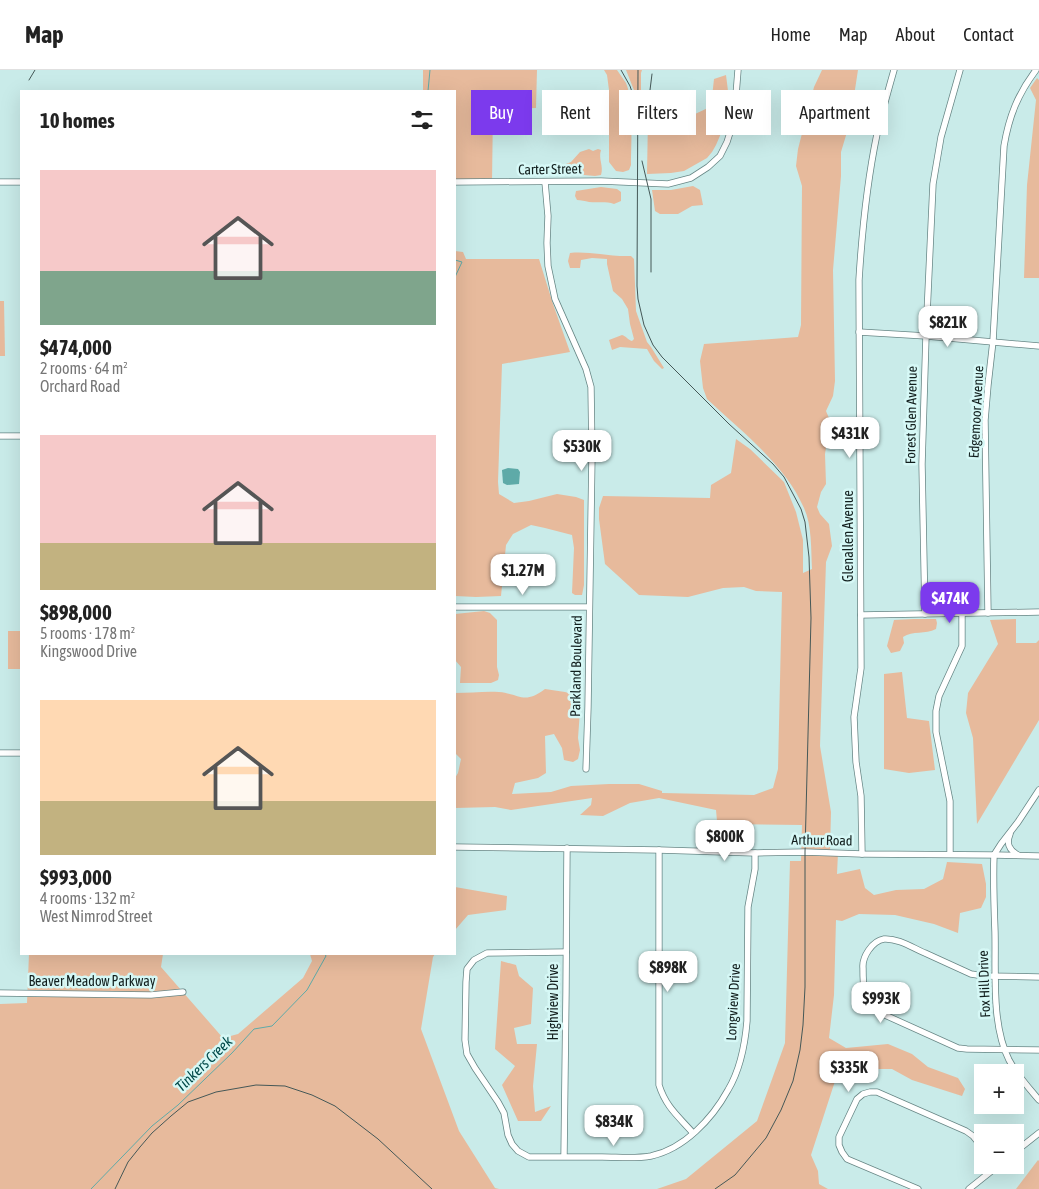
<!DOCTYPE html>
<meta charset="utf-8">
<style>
:root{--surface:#fff;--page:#f6f6f6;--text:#222;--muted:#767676;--line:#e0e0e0;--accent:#7c3aed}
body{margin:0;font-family:"Asap Condensed",sans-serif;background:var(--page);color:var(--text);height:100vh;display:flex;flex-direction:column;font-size:19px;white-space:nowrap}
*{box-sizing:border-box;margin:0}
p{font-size:16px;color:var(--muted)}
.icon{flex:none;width:28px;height:28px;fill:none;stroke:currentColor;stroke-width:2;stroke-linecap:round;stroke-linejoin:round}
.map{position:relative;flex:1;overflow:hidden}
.details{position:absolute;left:20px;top:20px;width:436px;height:865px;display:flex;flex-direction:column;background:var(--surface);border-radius:0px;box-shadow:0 5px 20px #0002}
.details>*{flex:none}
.hud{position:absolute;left:471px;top:20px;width:475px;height:45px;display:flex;gap:10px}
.tools{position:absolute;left:974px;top:994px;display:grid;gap:10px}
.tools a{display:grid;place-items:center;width:50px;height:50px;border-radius:0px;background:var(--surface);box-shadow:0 5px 20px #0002;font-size:25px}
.price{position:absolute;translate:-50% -42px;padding:0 11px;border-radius:10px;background:#fff;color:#222;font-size:16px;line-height:32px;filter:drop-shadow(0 1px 2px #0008)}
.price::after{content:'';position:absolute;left:50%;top:30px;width:15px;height:11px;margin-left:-8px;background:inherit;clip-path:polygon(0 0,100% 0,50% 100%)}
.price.on{background:var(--accent);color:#fff}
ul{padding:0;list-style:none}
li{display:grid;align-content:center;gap:10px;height:265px;padding:0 20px}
li span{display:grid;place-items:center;height:155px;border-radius:0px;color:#555}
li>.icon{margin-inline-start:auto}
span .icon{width:90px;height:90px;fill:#fffc;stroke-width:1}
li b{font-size:21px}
h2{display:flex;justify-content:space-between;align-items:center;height:60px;padding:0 20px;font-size:21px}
.tag{padding:0 18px;border-radius:0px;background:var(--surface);box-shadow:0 5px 20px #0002;font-size:18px;line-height:45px}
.tag.on{background:var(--accent);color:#fff}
header{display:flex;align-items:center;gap:30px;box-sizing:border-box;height:70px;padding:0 25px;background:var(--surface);border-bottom:1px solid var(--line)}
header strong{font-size:24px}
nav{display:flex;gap:28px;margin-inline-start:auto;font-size:18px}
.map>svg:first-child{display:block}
.green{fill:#e7ba9c}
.water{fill:#5eaaa8}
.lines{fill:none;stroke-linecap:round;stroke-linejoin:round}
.stream{stroke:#5eaaa8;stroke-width:1}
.minor-casing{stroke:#678685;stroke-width:7}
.minor{stroke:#fff;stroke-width:5.5}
.rail{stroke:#455857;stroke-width:1}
.labels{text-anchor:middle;stroke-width:5;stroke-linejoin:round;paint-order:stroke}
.street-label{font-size:14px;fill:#121f1e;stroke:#d6f8f6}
.water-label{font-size:15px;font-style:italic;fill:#004948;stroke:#d6f8f6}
</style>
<header>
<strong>Map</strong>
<nav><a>Home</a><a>Map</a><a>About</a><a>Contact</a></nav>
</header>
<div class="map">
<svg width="1039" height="1119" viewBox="0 0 1039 1119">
<rect width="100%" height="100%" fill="#c9ebe9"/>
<g class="green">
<polygon points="423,0 537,0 536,38 493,39 492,112 455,112 455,21 423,21"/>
<path d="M604,0H617C620,4 623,9 626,13C634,31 631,75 631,95L629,100L623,102L616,101L609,92V20L607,5Z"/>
<polygon points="626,0 642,0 641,3 641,38"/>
<path d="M822,0H858L850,52L841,82V106L833,200L835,311L833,326L826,341L831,353L828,365L825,384L826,414L821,422L817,437L820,444L829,454L832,476L826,492L820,676L831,742L830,782L838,783L837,804L860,799L865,818L874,825L896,820L924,819L943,809L947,792L982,794L986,814V827L981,838L960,843L958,863L934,854L895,845L859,844L842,851L836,850L834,925L829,968L846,978L888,974L912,984L928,997L958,1008L965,1019L962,1026L912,1010L892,999H846L836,1008L811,1085L818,1101L819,1114L828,1119H657L686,1109L757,1051L785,973L790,791H801L802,755L726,754L717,751L716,740L659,728L630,733L603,746L580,745L591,735L592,728L511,740L495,737L455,738V708L458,703L461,689L455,683V623C470,623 485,621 499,622C520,624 524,635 545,619L565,622L575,625L580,641L578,668L580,680L578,689L573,692L564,690L562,678L554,664L545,666L546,703L538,708L515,713L512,724L551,722L571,716L609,714H639L662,721V723L754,725L773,718L778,699L782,522L756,521L744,517L723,518L688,527L639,525L605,494L599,449V438L603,426L710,428L711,415L731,403L736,369L750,379L784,412L796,442L803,470V503L812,499C811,480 812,455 804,438C785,394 741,361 707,329L703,318L700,291L704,274L798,267L801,255L802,116L796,96L798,79L814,17Z"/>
<polygon points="726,5 729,29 725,54 716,75 712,82 707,88 684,101 671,103 647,104 648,47 695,44 710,37 712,27 714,9"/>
<polygon points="1037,8 1039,10 1039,208 1024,208 1027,115 1036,30 1030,18"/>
<path d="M589,79L593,81L598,79L601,80C598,89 604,96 601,105L595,106L584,105H562L560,99L561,96L571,92L580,82Z"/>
<polygon points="693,116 700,120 703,135 692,136 678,144 660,144 655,141 652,120 671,120"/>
<path d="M601,117L617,119L621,122V131L614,134C606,131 598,133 589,132C585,131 581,130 577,130L575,126L576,121Z"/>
<polygon points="455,181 463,182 466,189 539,189 553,234 570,282 502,294 498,412 499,424 514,433 529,431 557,424 576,427 584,430 584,515 582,525 575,525 572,523 574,478 572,465 545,458 531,455 513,464 506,475 501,526 476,527 455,526"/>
<path d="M570,183C590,181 611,187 631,186L634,189L636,241L647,272L651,277L664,298L662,299L654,291L647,279L620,277L612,280L609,270L622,265C626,266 628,270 632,271L634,269L630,254L628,239L622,229L613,221L607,194V189L592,188L581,190L580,198H570L568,191Z"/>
<polygon points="0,231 4,231 5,286 0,286"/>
<polygon points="484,541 490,543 497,550 497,597 499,605 498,610 491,613 460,613 461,597 455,590 455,544"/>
<path d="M914,549H936L937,553L936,559C925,565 913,560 903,567L904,573L900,581L891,583L887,576L894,550Z"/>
<polygon points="1016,549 1016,573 1036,573 1039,570 1039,650 977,754 973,668 966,643 968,623 998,574 990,550"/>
<rect x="8" y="561" width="13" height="38"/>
<polygon points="902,602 907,648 929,651 935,700 909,703 884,699 884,604"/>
<polygon points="455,817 507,826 506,840 468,845 455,860"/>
<polygon points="29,884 163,884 161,897 223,968 238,964 303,908 312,891 310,884 435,884 433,887 421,959 459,1061 495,1118 499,1119 0,1119 0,934 27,933"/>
<polygon points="501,891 516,895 519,906 533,918 531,954 514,958 517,974 537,974 533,1016 535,1042 551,1036 541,1051 518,1051 502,1015 515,996 495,979"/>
<polygon points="1038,1090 1039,1091 1039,1119 1016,1119"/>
</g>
<polygon class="water" points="508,398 518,399 520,402 519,414 507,415 503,413 502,400"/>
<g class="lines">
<g class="stream">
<polyline points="428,21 430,0"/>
<polyline points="455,190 462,192 455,207"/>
<polyline points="91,1119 152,1056 178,1035 232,983 254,959 272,956 307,920 326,886 325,884"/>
</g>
<g class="minor-casing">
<g id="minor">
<polyline points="0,112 21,112"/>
<polyline points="455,112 601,111 668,114 691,108 708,97 720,86 727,72 734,50 738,0"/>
<polyline points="545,112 548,146 547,173 548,196 555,229 586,299 591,317 592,385 588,637 586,699"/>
<polyline points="859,262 926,266 1039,276"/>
<polyline points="0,366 21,366"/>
<polyline points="455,537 589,537"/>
<path d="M988,543L985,350L988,315L993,271L1004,76C1009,46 1018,24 1036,0"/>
<polyline points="925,544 922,394 926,266 933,114 941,67 960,0"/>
<polyline points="861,545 1039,542"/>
<polyline points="0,683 21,683"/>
<path d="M1010,764C1006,774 1009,780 1018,785"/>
<polyline points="455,777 659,780 755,783 805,782 862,784 994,785 1039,786"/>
<path d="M659,780V1015C666,1037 678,1046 693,1063"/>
<path d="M862,784L861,726L856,692L854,647L861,598L859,210C862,161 867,112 877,64C882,42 888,21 894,0"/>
<polyline points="950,784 950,731 936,662 936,641 939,626 962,576 962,544"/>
<path d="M994,785C993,810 994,836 995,862C996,902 991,954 1009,990C1017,1005 1029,1018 1039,1030"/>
<polyline points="994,785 1001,774 1018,752 1039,720"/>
<path d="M566,882L487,883L474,890L467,899L466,912L465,970L467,984L475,998L498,1032L504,1043L508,1065L512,1074L518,1081L529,1087C553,1087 577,1087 602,1087C618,1087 635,1089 651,1086C684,1079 712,1049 728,1020C740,1000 745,975 747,951L748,837L755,799V783"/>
<path d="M1039,907L984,906L971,904C956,897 940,890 925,883C913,878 898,868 884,869C872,871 862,887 863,898C863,917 863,927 876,941L958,978L967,979L1039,980"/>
<polyline points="0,923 151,925 183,922"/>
<polyline points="1015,1082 1039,1063"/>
<polyline points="564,1086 566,923 567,778"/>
<polyline points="918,1119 847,1089 842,1082 839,1075 839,1067 857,1029 863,1024 870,1022 877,1022 966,1061 973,1066 982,1077"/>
<polyline points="969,1119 999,1095"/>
</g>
</g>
<use href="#minor" class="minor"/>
<g class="rail">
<polyline points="621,0 630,16 635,31"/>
<polyline points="638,0 637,216 638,229 644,255 653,275 662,287 729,354 773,394 784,407 801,439 805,452 809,487 811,548 805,782 805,917 803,955 800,980 793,1011 781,1040 766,1068 735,1105 715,1119"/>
<polyline points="29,10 35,0"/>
<polyline points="641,55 650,20 652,4"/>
<polyline points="642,91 651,129 651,202"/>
<polyline points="115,1119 128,1092 140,1077 152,1063 171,1046 188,1032 216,1022 256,1015 285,1016 312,1025 335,1036 378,1069 432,1119"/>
</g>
</g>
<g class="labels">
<g class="street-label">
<text transform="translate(550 99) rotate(-1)" y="5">Carter Street</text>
<text transform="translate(976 342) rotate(-87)" y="5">Edgemoor Avenue</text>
<text transform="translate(911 345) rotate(-89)" y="5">Forest Glen Avenue</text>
<text transform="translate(848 466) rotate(-90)" y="5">Glenallen Avenue</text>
<text transform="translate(576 596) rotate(-89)" y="5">Parkland Boulevard</text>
<text transform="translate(822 770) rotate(1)" y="5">Arthur Road</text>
<text x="92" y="916">Beaver Meadow Parkway</text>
<text transform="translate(984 914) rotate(-92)" y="5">Fox Hill Drive</text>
<text transform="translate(553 932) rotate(-90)" y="5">Highview Drive</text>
<text transform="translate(733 932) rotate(-87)" y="5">Longview Drive</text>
</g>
<g class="water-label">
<text transform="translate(204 994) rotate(-44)" y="5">Tinkers Creek</text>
</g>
</g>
</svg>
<div class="tools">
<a>+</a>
<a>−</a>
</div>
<b class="price" style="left:948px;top:278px">$821K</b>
<b class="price" style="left:850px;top:389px">$431K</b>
<b class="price" style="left:582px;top:402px">$530K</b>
<b class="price" style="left:523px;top:526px">$1.27M</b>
<b class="price on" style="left:950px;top:554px">$474K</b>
<b class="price" style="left:725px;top:792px">$800K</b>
<b class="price" style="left:668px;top:923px">$898K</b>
<b class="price" style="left:881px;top:954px">$993K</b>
<b class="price" style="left:849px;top:1023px">$335K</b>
<b class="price" style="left:614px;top:1077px">$834K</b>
<div class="hud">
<a class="tag on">Buy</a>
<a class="tag">Rent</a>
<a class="tag">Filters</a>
<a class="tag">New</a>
<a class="tag">Apartment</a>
</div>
<section class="details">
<h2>10 homes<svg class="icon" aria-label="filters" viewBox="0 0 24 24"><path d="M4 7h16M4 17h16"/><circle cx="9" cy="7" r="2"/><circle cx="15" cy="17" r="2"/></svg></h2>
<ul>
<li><span style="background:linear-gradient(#f6c9c9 65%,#7fa58c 0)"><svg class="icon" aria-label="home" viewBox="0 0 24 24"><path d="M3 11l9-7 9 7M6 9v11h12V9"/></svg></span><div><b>$474,000</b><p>2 rooms · 64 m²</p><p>Orchard Road</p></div></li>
<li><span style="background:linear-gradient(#f6c9c9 70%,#c2b280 0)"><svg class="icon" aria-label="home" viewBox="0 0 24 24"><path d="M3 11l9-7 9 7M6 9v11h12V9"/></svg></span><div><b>$898,000</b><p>5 rooms · 178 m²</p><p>Kingswood Drive</p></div></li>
<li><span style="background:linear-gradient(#ffd9b3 65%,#c2b280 0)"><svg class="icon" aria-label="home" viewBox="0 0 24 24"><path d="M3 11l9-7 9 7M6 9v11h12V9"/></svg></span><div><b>$993,000</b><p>4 rooms · 132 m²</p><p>West Nimrod Street</p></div></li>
</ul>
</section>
</div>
